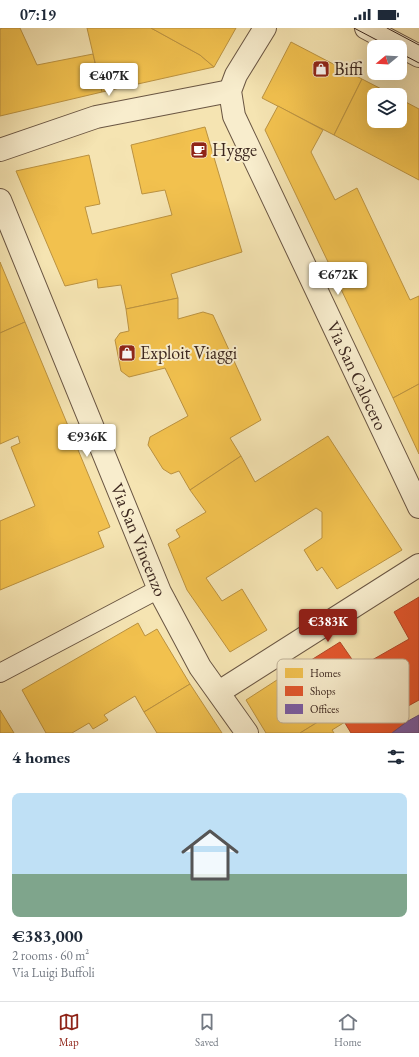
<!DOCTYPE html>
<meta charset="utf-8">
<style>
:root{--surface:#fff;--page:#f6f6f7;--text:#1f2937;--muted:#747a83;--line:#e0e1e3;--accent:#8f2418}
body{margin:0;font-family:"EB Garamond",serif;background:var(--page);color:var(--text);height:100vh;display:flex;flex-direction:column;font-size:15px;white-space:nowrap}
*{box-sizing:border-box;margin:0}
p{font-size:13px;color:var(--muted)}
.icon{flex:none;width:22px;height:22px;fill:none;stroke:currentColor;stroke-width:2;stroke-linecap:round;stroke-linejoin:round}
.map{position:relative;height:705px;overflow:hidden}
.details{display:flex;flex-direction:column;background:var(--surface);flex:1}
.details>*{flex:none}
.needle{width:26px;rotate:252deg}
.controls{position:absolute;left:367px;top:12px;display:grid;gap:8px}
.controls a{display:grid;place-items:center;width:40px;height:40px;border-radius:8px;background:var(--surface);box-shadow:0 4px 16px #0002;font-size:20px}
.price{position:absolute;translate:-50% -34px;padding:0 9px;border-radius:4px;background:#fff;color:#222;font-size:13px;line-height:26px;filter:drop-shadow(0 1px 2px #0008)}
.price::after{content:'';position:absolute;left:50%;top:24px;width:12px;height:9px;margin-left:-6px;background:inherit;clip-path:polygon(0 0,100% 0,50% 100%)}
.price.current{background:var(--accent);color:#fff}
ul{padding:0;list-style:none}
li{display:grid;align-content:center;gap:8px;height:212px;padding:0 12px}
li+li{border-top:1px solid var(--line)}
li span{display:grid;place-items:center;height:124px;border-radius:8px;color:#555}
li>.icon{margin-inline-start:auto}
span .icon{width:72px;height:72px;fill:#fffc;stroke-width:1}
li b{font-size:17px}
h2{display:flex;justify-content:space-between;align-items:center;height:48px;padding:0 12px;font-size:17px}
.status{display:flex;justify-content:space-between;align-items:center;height:28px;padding:0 20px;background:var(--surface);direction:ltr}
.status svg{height:11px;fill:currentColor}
.menu{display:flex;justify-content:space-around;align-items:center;height:56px;border-top:1px solid var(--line);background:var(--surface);font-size:11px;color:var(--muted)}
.menu a{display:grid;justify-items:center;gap:2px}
.menu .current{color:var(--accent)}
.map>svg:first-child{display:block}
.homes{fill:#f2c14e;stroke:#bb9240}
.shops{fill:#e4572e;stroke:#b14829}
.offices{fill:#7b5ea7;stroke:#684d7e}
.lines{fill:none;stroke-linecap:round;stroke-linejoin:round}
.service-casing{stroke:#6a5643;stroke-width:20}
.minor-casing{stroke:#6a5643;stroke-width:24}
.tertiary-casing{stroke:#6a5643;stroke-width:24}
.service{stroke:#f8edcd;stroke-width:18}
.minor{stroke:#f8edcd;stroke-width:22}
.tertiary{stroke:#f8edcd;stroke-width:22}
.tram{stroke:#3b261e;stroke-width:1}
.labels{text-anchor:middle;stroke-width:4;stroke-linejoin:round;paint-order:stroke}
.poi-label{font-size:18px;fill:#3b261e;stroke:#f8edcd;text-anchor:start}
.street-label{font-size:18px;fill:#3b261e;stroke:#f8edcd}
.key{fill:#f8edcd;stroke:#bfb198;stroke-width:1}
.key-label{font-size:11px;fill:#3b261e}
</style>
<div class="status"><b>07:19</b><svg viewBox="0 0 49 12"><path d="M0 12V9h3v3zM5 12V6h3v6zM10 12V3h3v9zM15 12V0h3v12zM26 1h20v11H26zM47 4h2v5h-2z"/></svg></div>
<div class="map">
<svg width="419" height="705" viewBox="0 0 419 705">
<rect width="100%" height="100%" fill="#f5e4b2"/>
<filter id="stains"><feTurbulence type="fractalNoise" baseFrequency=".005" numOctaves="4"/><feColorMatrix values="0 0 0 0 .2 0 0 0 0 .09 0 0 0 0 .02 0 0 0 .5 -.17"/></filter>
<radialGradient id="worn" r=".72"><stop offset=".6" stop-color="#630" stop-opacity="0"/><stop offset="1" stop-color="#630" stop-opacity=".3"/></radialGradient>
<g class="homes">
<polygon points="2,0 20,0 37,37 93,26 102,64 0,88 0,1"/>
<polygon points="87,0 151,0 200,27 214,39 102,64"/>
<polygon points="151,0 236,0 214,39 200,27"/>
<polygon points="291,14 362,51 334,107 262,70"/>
<polygon points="362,51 393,67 374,67 374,93 400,93 400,71 419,81 419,152 334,107"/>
<polygon points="278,78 323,102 311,124 335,172 357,160 410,272 419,268 419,356 393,370 265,102"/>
<polygon points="205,99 242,224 171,246 178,270 126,281 121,257 98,260 97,251 65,258 16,143 89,127 100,176 85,179 92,206 172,187 165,162 142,166 131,117"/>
<polygon points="0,234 25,294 0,305"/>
<polygon points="178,270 178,291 203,284 213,287 261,392 230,410 241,428 190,462 179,443 171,446 163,441 148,417 150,409 188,388 165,340 129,349 121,343 115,312 120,305 129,303 126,281"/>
<polygon points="25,294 110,499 98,504 104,519 0,562 0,493 35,478 11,419 20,415 18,408 0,416 0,305"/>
<polygon points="419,356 419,426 393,370"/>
<polygon points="328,408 402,522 337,561 322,539 317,543 304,522 322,510 322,484 316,480 206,550 222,573 242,561 267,602 230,624 187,562 168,516 180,509 176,502 206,484 190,462 241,428 255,454"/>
<polygon points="138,595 145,608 157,601 190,656 144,684 135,668 104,687 108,692 93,701 89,695 72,705 46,705 22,662"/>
<polygon points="294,641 326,689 300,705 266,705 246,672"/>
<polygon points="190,656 222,705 157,705 144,684"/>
<polygon points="337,681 345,694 332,702 334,705 300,705 326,689"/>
<polygon points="0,682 14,705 0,705"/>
</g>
<polygon class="shops" points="419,569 419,672 401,682 408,693 392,705 351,705 308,634 340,614 358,640 409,611 394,584"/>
<polygon class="offices" points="419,687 419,705 392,705 408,693"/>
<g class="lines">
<g class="service-casing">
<polyline id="service" points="0,645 159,561"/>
</g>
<g class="minor-casing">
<g id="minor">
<path id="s1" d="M265,0L236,47L230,63L234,88L419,479"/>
<polyline points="0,122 96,89 230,63"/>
<path id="s2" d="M0,172L160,564L200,639L247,705"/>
<polyline points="219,664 419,537"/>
</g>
</g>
<g class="tertiary-casing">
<polyline id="tertiary" points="366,0 419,28"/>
</g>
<use href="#service" class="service"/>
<use href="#minor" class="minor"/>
<use href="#tertiary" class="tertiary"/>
<g class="tram">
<polyline points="354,0 390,19"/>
<polyline points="387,0 419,17"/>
<polyline points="400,25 419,35"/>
</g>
</g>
<defs>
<g id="shop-square" transform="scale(0.9)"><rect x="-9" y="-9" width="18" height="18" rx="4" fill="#8f2418" stroke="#f8edcd"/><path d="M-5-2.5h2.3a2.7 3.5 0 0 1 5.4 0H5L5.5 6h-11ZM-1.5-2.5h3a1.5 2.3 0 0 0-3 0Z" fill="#fff"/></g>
<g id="cafe-square" transform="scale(0.9)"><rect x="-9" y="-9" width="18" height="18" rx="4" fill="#8f2418" stroke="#f8edcd"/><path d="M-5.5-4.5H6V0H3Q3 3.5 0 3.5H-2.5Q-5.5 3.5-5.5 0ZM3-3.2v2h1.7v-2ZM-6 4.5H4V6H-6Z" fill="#fff"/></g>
</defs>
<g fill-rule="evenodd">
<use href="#shop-square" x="321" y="41"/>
<use href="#cafe-square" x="199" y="122"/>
<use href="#shop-square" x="127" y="325"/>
</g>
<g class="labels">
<g class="poi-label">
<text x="334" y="47">Biffi</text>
<text x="212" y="128">Hygge</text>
<text x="140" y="331">Exploit Viaggi</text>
</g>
<g class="street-label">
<text dy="6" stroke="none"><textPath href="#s1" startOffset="385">Via San Calocero</textPath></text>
<text dy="6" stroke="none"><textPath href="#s2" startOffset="367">Via San Vincenzo</textPath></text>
</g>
</g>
<rect x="277" y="631" width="132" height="64" rx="6" class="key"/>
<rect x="285" y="640" width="18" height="10" fill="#f2c14e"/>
<rect x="285" y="658" width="18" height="10" fill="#e4572e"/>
<rect x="285" y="676" width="18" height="10" fill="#7b5ea7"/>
<g class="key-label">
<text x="310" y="649">Homes</text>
<text x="310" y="667">Shops</text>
<text x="310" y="685">Offices</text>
</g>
<rect width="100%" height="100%" filter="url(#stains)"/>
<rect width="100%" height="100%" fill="url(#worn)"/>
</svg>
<div class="controls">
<a><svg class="needle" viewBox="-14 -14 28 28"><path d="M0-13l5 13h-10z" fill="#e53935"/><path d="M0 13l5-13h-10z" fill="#747a83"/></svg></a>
<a><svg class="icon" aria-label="layers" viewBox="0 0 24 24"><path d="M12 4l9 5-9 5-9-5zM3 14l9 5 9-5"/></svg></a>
</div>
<b class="price" style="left:109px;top:69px">€407K</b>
<b class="price" style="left:338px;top:268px">€672K</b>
<b class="price" style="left:87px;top:430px">€936K</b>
<b class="price current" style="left:328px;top:615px">€383K</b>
</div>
<section class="details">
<h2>4 homes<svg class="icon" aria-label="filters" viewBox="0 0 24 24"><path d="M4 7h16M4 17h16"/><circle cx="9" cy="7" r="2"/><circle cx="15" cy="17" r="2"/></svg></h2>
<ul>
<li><span style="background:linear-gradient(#bfe0f5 65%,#7fa58c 0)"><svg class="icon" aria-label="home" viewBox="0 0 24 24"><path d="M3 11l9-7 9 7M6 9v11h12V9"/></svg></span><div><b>€383,000</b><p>2 rooms · 60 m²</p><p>Via Luigi Buffoli</p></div></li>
</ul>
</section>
<nav class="menu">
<a class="current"><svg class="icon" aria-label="map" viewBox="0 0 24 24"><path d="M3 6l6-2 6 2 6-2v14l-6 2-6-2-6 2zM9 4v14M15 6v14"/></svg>Map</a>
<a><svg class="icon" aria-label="saved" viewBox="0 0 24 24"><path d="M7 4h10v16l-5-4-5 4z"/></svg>Saved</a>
<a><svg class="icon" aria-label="home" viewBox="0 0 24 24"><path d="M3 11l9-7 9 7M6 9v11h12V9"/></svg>Home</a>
</nav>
